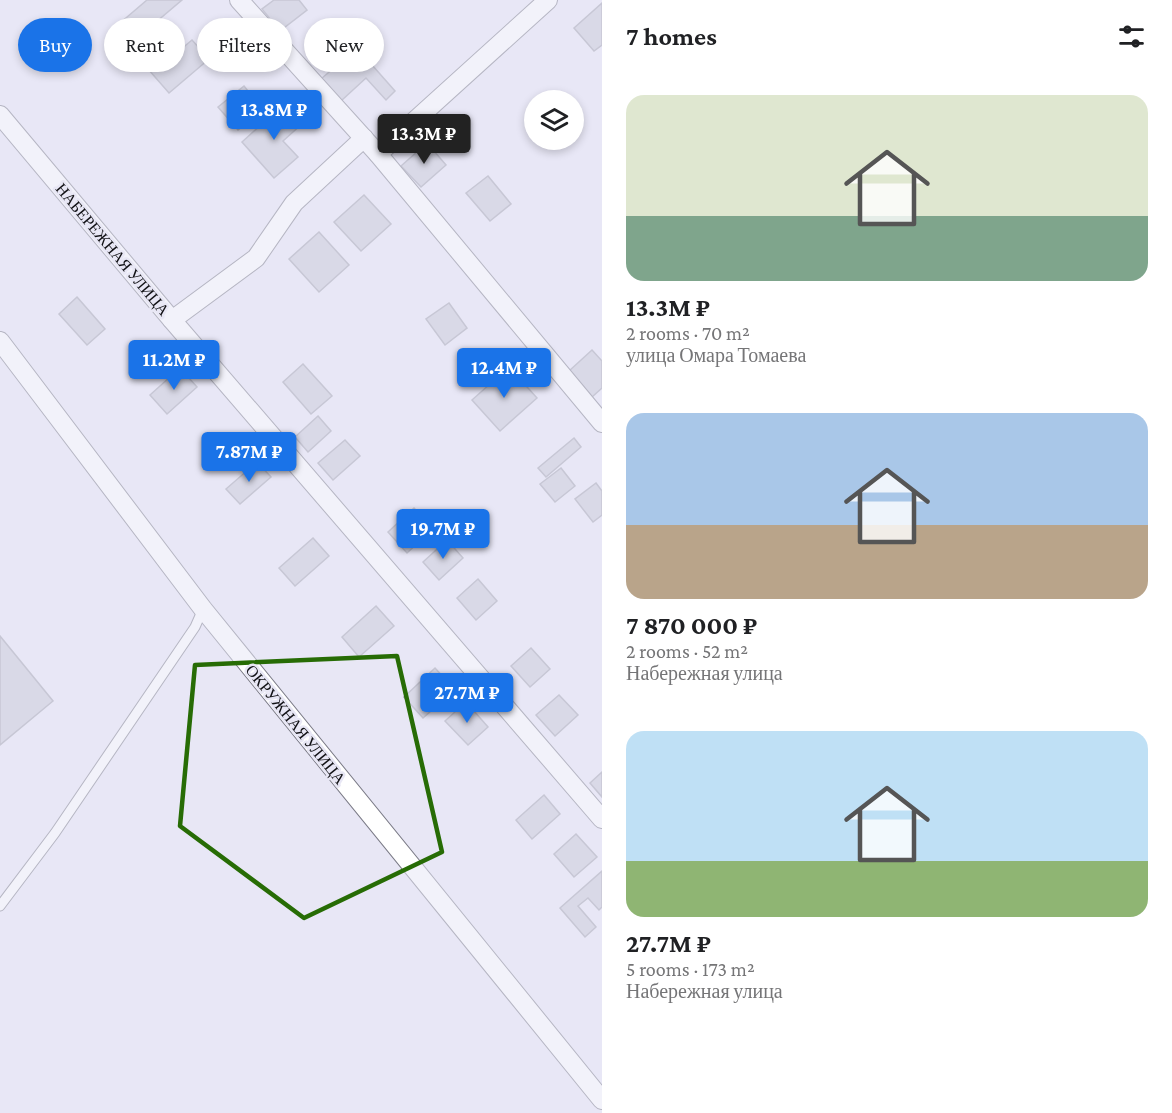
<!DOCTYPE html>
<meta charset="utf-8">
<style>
:root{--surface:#fff;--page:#f6f6f6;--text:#202124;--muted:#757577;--accent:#1a73e8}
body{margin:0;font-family:"Crimson Pro",serif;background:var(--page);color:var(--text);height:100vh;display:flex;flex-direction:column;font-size:22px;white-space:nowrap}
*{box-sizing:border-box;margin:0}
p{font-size:20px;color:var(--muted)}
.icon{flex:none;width:33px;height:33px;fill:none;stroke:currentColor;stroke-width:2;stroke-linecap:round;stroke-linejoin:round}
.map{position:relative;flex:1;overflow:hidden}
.details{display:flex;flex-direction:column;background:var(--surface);width:570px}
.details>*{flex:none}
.banner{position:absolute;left:18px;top:18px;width:494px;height:54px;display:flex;gap:12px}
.tools{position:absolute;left:524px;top:90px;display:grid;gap:12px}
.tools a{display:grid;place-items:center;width:60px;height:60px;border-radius:50%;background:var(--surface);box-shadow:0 3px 9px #0003;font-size:30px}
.price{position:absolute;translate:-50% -51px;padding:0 14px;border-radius:6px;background:var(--accent);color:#fff;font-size:20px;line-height:39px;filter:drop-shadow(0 2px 3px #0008)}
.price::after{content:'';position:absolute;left:50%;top:36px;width:18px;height:14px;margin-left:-9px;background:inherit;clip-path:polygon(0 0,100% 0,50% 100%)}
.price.selected{background:#222;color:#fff}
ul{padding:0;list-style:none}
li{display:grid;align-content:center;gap:12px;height:318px;padding:0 24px}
li span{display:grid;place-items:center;height:186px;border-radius:18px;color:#555}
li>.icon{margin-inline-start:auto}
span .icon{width:108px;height:108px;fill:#fffc;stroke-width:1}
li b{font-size:26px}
h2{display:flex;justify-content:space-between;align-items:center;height:72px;padding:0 24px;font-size:26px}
.chip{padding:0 21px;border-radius:27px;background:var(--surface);box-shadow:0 3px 9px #0003;font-size:21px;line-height:54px}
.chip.selected{background:var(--accent);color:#fff}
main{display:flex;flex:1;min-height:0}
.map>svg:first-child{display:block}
.building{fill:#c8c7d5;stroke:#a0a0ad;stroke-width:1.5}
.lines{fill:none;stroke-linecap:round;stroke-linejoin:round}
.lane-casing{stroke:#7a7a86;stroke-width:11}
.street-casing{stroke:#7a7a86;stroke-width:20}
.lane{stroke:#fff;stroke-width:9}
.street{stroke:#fff;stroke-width:18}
.marked{fill:none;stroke:#276c05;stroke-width:4.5;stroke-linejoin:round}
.labels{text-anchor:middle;stroke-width:5;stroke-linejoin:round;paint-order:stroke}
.street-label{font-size:16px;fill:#111115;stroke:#e8e7f5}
</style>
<main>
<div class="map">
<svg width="602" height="1113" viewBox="0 0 602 1113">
<rect width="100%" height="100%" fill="#e8e7f5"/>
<g class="building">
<polygon points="147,0 182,0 149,28 173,56 192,40 209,59 169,93 113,29"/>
<polygon points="274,0 299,0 307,10 280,31 262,9"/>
<polygon points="602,3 602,45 594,51 574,28"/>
<polygon points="357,48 395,91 386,100 366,78 341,101 321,79"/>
<polygon points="244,86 263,110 238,130 218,107"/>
<polygon points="285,103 303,123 283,141 298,157 274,178 242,142"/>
<polygon points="427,143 446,165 421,187 401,166"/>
<polygon points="488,176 511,204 490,221 466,193"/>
<polygon points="364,195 391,224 361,251 334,222"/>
<polygon points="319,232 349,265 319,292 289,259"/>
<polygon points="77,297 105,329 87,345 59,314"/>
<polygon points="449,303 467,328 445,345 426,319"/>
<polygon points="592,350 602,361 602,388 592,397 569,371"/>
<polygon points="303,364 332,396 311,414 283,382"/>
<polygon points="509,367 537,398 500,431 472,400"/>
<polygon points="180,368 197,387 167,414 150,395"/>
<polygon points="318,416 331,431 308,452 295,437"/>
<polygon points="574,438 581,447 546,477 538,468"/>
<polygon points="345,440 360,456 333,480 318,463"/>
<polygon points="257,462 271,477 240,504 226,489"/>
<polygon points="561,468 575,486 555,502 540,484"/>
<polygon points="596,483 602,491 602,515 593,522 575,499"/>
<polygon points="414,508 433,529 407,553 388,532"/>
<polygon points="313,538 329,556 295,586 279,568"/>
<polygon points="447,540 463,558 439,580 423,562"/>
<polygon points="478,579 497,601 476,620 457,598"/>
<polygon points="376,606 394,626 359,657 342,637"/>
<polygon points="0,636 53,701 0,745"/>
<polygon points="531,648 550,669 530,687 511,666"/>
<polygon points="435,668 455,690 423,718 404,697"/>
<polygon points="559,695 578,715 555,736 536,715"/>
<polygon points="466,702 488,727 468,745 445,721"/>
<polygon points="602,772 602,797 590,783"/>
<polygon points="544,795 560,814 532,839 516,820"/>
<polygon points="576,834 597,857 574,877 554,854"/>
<polygon points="602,871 602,907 599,910 588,898 578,906 596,927 585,937 560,908"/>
</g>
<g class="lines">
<g class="lane-casing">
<polyline id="lane" points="0,906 55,833 195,627 203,609"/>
</g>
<g class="street-casing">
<g id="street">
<polyline points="239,0 378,154 602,423"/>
<polyline points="0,115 172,320 602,819"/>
<polyline points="378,154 548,0"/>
<polyline points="172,320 256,258 294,203 364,138"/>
<polyline points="0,341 203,609 602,1100"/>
</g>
</g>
<use href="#lane" class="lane"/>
<use href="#street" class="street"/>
</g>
<path d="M0 0H602V1113H0ZM397,656L442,852L304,918L180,826L195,665Z" fill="#e8e7f5" fill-opacity=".55" fill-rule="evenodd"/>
<path class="marked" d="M397,656L442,852L304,918L180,826L195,665Z"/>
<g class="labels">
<g class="street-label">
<text transform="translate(113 249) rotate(50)" y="6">НАБЕРЕЖНАЯ УЛИЦА</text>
<text transform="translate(296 724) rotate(51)" y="6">ОКРУЖНАЯ УЛИЦА</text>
</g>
</g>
</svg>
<div class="tools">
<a><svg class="icon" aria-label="layers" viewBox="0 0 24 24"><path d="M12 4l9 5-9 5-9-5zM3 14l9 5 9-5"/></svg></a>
</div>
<b class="price" style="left:274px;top:141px">13.8M ₽</b>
<b class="price selected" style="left:424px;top:165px">13.3M ₽</b>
<b class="price" style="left:174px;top:391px">11.2M ₽</b>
<b class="price" style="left:504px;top:399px">12.4M ₽</b>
<b class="price" style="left:249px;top:483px">7.87M ₽</b>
<b class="price" style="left:443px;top:560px">19.7M ₽</b>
<b class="price" style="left:467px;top:724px">27.7M ₽</b>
<div class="banner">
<a class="chip selected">Buy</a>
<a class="chip">Rent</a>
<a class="chip">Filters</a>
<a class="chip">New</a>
</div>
</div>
<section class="details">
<h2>7 homes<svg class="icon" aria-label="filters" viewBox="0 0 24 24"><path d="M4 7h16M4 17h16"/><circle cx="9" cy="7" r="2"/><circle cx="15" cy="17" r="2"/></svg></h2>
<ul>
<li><span style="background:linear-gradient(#dfe7d0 65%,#7fa58c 0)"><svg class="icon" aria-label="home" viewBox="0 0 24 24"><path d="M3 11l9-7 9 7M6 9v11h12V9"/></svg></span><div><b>13.3M ₽</b><p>2 rooms · 70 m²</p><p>улица Омара Томаева</p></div></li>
<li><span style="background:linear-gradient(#a9c7e8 60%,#b9a48a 0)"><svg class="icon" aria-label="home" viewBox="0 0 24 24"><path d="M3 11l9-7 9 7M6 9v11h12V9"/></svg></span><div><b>7 870 000 ₽</b><p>2 rooms · 52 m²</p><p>Набережная улица</p></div></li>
<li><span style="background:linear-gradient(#bfe0f5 70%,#8fb573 0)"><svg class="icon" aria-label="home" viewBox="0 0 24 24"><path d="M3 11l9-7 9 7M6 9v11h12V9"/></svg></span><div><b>27.7M ₽</b><p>5 rooms · 173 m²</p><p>Набережная улица</p></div></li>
</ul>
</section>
</main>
